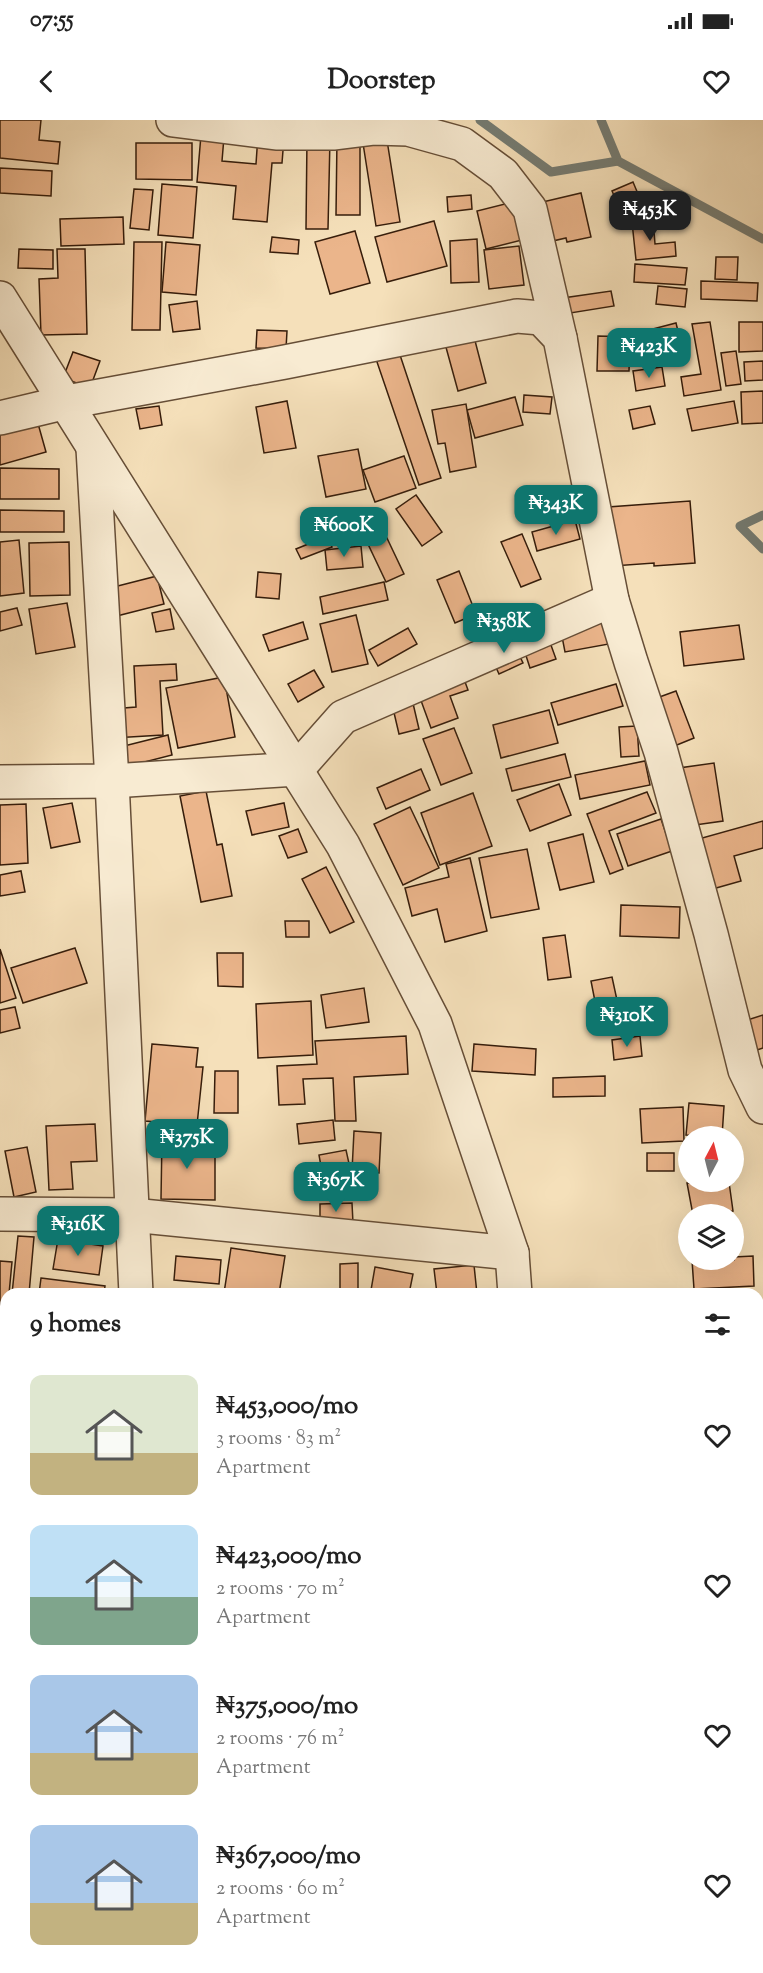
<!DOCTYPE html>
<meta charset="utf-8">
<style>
:root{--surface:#fff;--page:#f2f2f2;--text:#222;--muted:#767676;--accent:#0f766e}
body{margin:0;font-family:"Sorts Mill Goudy",serif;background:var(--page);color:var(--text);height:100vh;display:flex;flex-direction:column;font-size:22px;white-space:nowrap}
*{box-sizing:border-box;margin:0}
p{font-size:20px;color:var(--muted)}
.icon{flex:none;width:33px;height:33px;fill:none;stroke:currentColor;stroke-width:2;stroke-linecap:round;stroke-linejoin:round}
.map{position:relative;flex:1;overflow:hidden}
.panel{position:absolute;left:0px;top:1168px;width:764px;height:686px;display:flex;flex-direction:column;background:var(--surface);border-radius:18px 18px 0 0;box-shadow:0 6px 24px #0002}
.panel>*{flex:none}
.needle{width:39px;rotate:7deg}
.fabs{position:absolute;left:678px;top:1006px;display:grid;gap:12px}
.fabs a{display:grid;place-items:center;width:66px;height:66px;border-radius:50%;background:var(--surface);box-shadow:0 6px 24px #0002;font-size:30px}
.price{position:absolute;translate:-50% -51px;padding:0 14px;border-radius:12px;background:var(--accent);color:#fff;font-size:20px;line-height:39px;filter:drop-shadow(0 2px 3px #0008)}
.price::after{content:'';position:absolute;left:50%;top:36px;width:18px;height:14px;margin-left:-9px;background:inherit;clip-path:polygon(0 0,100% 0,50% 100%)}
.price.selected{background:#222;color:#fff}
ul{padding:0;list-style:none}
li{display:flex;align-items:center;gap:18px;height:150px;padding:0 30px}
li span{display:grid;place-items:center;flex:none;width:168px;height:120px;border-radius:12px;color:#555}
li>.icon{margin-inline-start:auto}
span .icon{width:72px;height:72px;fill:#fffc;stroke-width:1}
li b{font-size:26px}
h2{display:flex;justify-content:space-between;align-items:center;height:72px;padding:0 30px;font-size:26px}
.status{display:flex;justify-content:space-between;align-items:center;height:42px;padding:0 30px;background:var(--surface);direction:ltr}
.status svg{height:16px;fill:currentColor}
header{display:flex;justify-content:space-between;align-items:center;height:78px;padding:0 30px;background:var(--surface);font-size:27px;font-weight:800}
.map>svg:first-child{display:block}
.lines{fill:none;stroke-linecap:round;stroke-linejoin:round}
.stream{stroke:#757c73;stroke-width:9}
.building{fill:#ebb58b;stroke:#361d0b;stroke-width:1.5}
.minor-casing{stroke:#664e37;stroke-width:36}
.minor{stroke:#f8ebd2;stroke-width:33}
</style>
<div class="status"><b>07:55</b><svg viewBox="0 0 49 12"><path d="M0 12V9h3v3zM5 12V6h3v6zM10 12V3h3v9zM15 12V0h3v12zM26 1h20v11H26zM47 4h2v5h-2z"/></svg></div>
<header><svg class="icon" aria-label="back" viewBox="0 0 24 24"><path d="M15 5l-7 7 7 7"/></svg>Doorstep<svg class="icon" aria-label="heart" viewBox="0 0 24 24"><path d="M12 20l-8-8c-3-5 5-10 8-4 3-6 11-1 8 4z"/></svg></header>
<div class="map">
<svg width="763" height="1853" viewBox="0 0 763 1853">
<rect width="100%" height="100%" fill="#f5e0ba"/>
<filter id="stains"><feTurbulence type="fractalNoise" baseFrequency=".00333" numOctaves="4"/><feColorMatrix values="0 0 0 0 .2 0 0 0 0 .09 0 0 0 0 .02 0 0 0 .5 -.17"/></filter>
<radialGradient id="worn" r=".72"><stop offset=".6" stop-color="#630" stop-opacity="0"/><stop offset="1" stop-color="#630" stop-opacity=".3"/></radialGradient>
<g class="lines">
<g class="stream">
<polyline points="480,0 551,52 618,41"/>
<polyline points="601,0 618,41 763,119"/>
<polyline points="763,395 740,406 763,429"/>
</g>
</g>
<g class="building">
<polygon points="0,0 41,0 39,20 60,22 58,44 0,38"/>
<polygon points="386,14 400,102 376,106 362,17"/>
<polygon points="201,15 224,17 222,41 256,44 258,15 284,18 282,43 272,43 267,102 233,99 236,66 197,62"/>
<polygon points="307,18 330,18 328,109 306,109"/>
<polygon points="337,18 360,18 360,95 336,95"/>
<polygon points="136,23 192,23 192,60 136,59"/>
<polygon points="0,48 52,51 51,76 0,73"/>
<polygon points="633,62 646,93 625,101 612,71"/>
<polygon points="162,64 197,67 193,118 158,115"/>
<polygon points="134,69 153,70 149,110 130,108"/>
<polygon points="581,73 591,117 567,122 566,118 544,123 534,84"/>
<polygon points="471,75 472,89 448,92 447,77"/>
<polygon points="513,82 522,120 486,129 477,91"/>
<polygon points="123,97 124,124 61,126 60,99"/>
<polygon points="653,99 655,124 675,122 676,136 636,140 632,102"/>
<polygon points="434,101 447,146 387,162 375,117"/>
<polygon points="355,111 370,163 330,174 315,122"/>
<polygon points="272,117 299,120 298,134 270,132"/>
<polygon points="477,119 479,162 451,163 450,121"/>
<polygon points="134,122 162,122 160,210 132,210"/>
<polygon points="166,122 200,125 196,175 162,172"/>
<polygon points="519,126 524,165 489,169 484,130"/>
<polygon points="19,129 53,130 53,149 18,148"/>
<polygon points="57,129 85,129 87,214 41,215 39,159 58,158"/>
<polygon points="716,137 738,137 737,160 715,159"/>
<polygon points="635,144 687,148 685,165 634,162"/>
<polygon points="701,161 758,163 757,181 701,179"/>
<polygon points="658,166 687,169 685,187 656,184"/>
<polygon points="611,171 614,186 558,195 556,179"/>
<polygon points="197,181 200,209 173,212 169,185"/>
<polygon points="710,202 721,270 684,276 681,257 701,254 692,204"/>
<polygon points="739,202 763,202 763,231 739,232"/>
<polygon points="676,203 684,236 654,244 645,211"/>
<polygon points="257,210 287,211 286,229 256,228"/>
<polygon points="473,213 486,263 458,271 444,220"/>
<polygon points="598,216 630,217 629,251 597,251"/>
<polygon points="736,231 741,264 726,266 721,233"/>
<polygon points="73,232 100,241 90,268 63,258"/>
<polygon points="399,232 441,358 419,365 376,239"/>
<polygon points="763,241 763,260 745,261 744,242"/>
<polygon points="662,247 665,266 636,271 633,251"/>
<polygon points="763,271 763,303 742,304 741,272"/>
<polygon points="524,275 552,277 550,294 523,292"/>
<polygon points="515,277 523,305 475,318 467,290"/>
<polygon points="287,281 296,328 264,333 256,287"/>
<polygon points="734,281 738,303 692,311 687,289"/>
<polygon points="466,284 476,347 450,352 445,323 438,324 432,290"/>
<polygon points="159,286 162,305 140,309 136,289"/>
<polygon points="650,286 655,304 633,309 629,290"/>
<polygon points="37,300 46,332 0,345 0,311"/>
<polygon points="358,329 366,369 326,377 318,336"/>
<polygon points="404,336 416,368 375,382 363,350"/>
<polygon points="0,348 59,349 59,379 0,379"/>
<polygon points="416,375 442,412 422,426 396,389"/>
<polygon points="690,381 695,443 654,446 654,443 613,446 608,387"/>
<polygon points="0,390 64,391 64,412 0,412"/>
<polygon points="376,395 404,454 386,462 358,403"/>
<polygon points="575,400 580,419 537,431 532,412"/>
<polygon points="522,414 541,459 521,467 501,422"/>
<polygon points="328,416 332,427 301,439 296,429"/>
<polygon points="19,420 24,473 0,476 0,422"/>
<polygon points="69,422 70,475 30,476 29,423"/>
<polygon points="361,426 363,447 327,450 325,430"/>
<polygon points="459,451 476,494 455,503 437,460"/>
<polygon points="258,452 281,454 279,479 256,477"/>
<polygon points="157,456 164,484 105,499 98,471"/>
<polygon points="384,462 388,480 323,494 320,477"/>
<polygon points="67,483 75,527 36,534 29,489"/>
<polygon points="602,487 609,524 565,532 558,496"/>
<polygon points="17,488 22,505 0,511 0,492"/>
<polygon points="170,489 174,509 156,512 152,493"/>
<polygon points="356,495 368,544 332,552 320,504"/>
<polygon points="303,502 308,519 269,531 263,515"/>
<polygon points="543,503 556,539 530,548 518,511"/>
<polygon points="739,505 744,539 684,546 680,512"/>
<polygon points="408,508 417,524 378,546 369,530"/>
<polygon points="509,514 523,543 499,554 486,525"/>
<polygon points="457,540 468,570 450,576 458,598 431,608 412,556"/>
<polygon points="176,544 177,560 160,561 163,615 113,618 111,589 136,587 134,546"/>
<polygon points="314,550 324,567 298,582 288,564"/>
<polygon points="224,557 235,617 178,628 166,568"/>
<polygon points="408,562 419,609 399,614 388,567"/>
<polygon points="616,564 623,586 558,605 551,583"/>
<polygon points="676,571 694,618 672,627 654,579"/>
<polygon points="549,590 558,623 501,638 493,605"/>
<polygon points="637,606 639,636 621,637 619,607"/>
<polygon points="454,608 472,653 441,665 423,619"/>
<polygon points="168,615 172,635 121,648 116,628"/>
<polygon points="565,634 571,657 512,671 506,649"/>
<polygon points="645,641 650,665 580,679 575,655"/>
<polygon points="714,643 723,701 688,706 679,648"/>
<polygon points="421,649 430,670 386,689 377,668"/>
<polygon points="559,664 571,695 530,711 517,680"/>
<polygon points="206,671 217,725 222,724 232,776 201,782 180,676"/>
<polygon points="647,672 656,693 609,711 623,749 610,754 587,694"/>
<polygon points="473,673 492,726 440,745 421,693"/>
<polygon points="72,683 80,722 51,728 43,688"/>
<polygon points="284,683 289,707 252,715 246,691"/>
<polygon points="26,684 28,743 0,745 0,685"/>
<polygon points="410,687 439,748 403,765 374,704"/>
<polygon points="661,699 672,731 628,746 617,714"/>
<polygon points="763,701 763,728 734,736 741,761 709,770 695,720"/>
<polygon points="298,709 307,732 288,738 279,716"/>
<polygon points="583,714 594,762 560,770 548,723"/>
<polygon points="527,729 539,789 491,798 479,738"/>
<polygon points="470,738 487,811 445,822 437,789 412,796 405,768 449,757 446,744"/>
<polygon points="326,747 354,802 330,813 302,759"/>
<polygon points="21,751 25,772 0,776 0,755"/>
<polygon points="621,785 680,787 679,818 620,816"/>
<polygon points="285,801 309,801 309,817 286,817"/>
<polygon points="565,815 571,857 548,860 543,818"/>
<polygon points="75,828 87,863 23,883 11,848"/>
<polygon points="0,829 16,878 0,883"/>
<polygon points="217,833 243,833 243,867 218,866"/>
<polygon points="612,857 623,908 601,912 591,861"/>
<polygon points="364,868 369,902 326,908 321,875"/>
<polygon points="311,881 313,935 258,938 256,884"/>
<polygon points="15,887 20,908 0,913 0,890"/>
<polygon points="763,895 763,928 748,933 738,903"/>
<polygon points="406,916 408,954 354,957 356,1001 335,1001 333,958 303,959 305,984 279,985 277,946 317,944 315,921"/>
<polygon points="640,916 642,936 614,940 612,920"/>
<polygon points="152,924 198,928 196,947 203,947 197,1005 145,1001"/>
<polygon points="474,924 536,929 535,955 472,951"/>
<polygon points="215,951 238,951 238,993 214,993"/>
<polygon points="605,956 605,976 553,977 553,958"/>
<polygon points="689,983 724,986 722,1017 686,1015"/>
<polygon points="683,987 684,1021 642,1023 640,989"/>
<polygon points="333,1000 335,1020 299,1024 297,1004"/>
<polygon points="95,1004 97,1041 71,1042 73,1069 49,1070 46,1006"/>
<polygon points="354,1011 381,1013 379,1053 352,1051"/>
<polygon points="162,1017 189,1017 189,1026 215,1027 215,1080 161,1079"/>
<polygon points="27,1027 36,1072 14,1077 5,1031"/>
<polygon points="346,1030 350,1048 322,1052 319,1035"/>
<rect x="647" y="1033" width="27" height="18"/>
<polygon points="729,1062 733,1091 693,1095 687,1063"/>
<polygon points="352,1083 353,1103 320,1103 320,1084"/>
<polygon points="18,1116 34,1117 29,1174 12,1174"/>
<polygon points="58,1119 103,1126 99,1155 53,1149"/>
<polygon points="231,1128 285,1136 279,1174 224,1173"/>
<polygon points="176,1136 221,1140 219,1164 174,1160"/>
<polygon points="753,1136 754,1166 694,1169 692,1140 734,1140 734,1137"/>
<polygon points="0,1141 12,1142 9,1174 6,1174 6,1186 0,1186"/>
<polygon points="358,1143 358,1174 340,1174 340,1144"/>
<polygon points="474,1145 477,1174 437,1174 434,1149"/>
<polygon points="375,1147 413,1154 409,1174 371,1170"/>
<polygon points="41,1158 105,1166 104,1174 39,1174"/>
<polygon points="0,1242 6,1243 6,1269 0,1267"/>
<polygon points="5,1290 6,1290 6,1368 0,1368"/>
<polygon points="758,1318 763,1318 763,1344 758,1345"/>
<polygon points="763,1395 763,1428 758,1429 758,1396"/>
<polygon points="763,1437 763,1480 758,1480 758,1438"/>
<polygon points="758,1531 763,1532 763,1553 758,1552"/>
<polygon points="0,1534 6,1534 6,1559 0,1558"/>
<polygon points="0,1561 6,1562 6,1599 0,1598"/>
<rect x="758" y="1573" width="5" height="27"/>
<polygon points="0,1603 6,1604 6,1625 0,1624"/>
<polygon points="0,1652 6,1653 3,1672 0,1671"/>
<polygon points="0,1714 6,1715 6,1732 2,1754 0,1754"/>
<polygon points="0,1798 6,1799 6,1844 0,1844"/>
<polygon points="758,1843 763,1843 763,1853 741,1853 740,1848 758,1848"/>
<polygon points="35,1848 62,1848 62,1852 35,1850"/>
<rect x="108" y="1848" width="26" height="5"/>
<polygon points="184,1848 225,1848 224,1853 184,1853"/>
<polygon points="266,1848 307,1848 307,1853 267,1853"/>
</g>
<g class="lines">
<g class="minor-casing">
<g id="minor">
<polyline points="173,0 276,13 335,13 375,8 408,9 462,24 503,54 530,89 560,218"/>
<polyline points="0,178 343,725 435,904 512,1133 515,1174"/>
<polyline points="0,298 67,282 285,242 517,196 541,198 560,218 612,480 631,542 661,632 711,814 745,950 763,987"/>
<polyline points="93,328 112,661 136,1174"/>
<polyline points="0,662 112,661 297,649 343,597 612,480"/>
<polyline points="0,1094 132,1095 512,1133"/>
<polyline points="0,1427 6,1427"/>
<polyline points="758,1520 763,1521"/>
<polyline points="0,1786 6,1786"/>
<polyline points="758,1828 763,1827"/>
<polyline points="515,1848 559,1853"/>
<polyline points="173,1853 173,1848"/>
<polyline points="560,1853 600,1848"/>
</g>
</g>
<use href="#minor" class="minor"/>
</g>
<rect width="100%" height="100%" filter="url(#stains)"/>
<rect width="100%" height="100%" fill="url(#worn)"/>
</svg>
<div class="fabs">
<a><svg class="needle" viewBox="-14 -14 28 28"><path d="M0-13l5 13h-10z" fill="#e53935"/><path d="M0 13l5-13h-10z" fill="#767676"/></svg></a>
<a><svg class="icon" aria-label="layers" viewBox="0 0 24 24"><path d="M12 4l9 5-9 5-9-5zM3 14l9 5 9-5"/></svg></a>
</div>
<b class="price selected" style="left:650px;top:122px">₦453K</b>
<b class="price" style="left:649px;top:259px">₦423K</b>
<b class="price" style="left:556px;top:416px">₦343K</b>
<b class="price" style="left:344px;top:438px">₦600K</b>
<b class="price" style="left:504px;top:534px">₦358K</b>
<b class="price" style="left:627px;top:928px">₦310K</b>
<b class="price" style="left:187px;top:1050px">₦375K</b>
<b class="price" style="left:336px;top:1093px">₦367K</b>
<b class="price" style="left:78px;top:1137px">₦316K</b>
<section class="panel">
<h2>9 homes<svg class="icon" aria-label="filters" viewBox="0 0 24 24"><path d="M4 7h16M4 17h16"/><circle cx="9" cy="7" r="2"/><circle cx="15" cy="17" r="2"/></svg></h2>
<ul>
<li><span style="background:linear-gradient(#dfe7d0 65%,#c2b280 0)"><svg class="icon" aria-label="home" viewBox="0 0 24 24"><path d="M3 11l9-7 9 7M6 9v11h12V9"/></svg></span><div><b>₦453,000/mo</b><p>3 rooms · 83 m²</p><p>Apartment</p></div><svg class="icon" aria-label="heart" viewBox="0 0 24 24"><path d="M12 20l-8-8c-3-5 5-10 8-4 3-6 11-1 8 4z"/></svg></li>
<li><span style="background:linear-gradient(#bfe0f5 60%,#7fa58c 0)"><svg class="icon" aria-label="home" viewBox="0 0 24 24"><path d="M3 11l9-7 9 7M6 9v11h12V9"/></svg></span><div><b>₦423,000/mo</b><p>2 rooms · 70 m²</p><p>Apartment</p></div><svg class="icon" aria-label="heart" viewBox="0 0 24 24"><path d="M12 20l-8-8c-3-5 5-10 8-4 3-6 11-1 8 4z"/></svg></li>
<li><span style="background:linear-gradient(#a9c7e8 65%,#c2b280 0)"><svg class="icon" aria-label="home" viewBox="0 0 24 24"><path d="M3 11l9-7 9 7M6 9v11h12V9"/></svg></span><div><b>₦375,000/mo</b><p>2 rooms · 76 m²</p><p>Apartment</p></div><svg class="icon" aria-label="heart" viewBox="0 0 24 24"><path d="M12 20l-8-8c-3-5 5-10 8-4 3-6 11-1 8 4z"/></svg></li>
<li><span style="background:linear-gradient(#a9c7e8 65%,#c2b280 0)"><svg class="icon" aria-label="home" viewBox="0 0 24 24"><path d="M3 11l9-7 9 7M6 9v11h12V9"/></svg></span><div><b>₦367,000/mo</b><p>2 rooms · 60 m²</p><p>Apartment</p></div><svg class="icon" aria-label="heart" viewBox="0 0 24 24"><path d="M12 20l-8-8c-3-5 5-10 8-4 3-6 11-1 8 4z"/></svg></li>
</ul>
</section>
</div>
